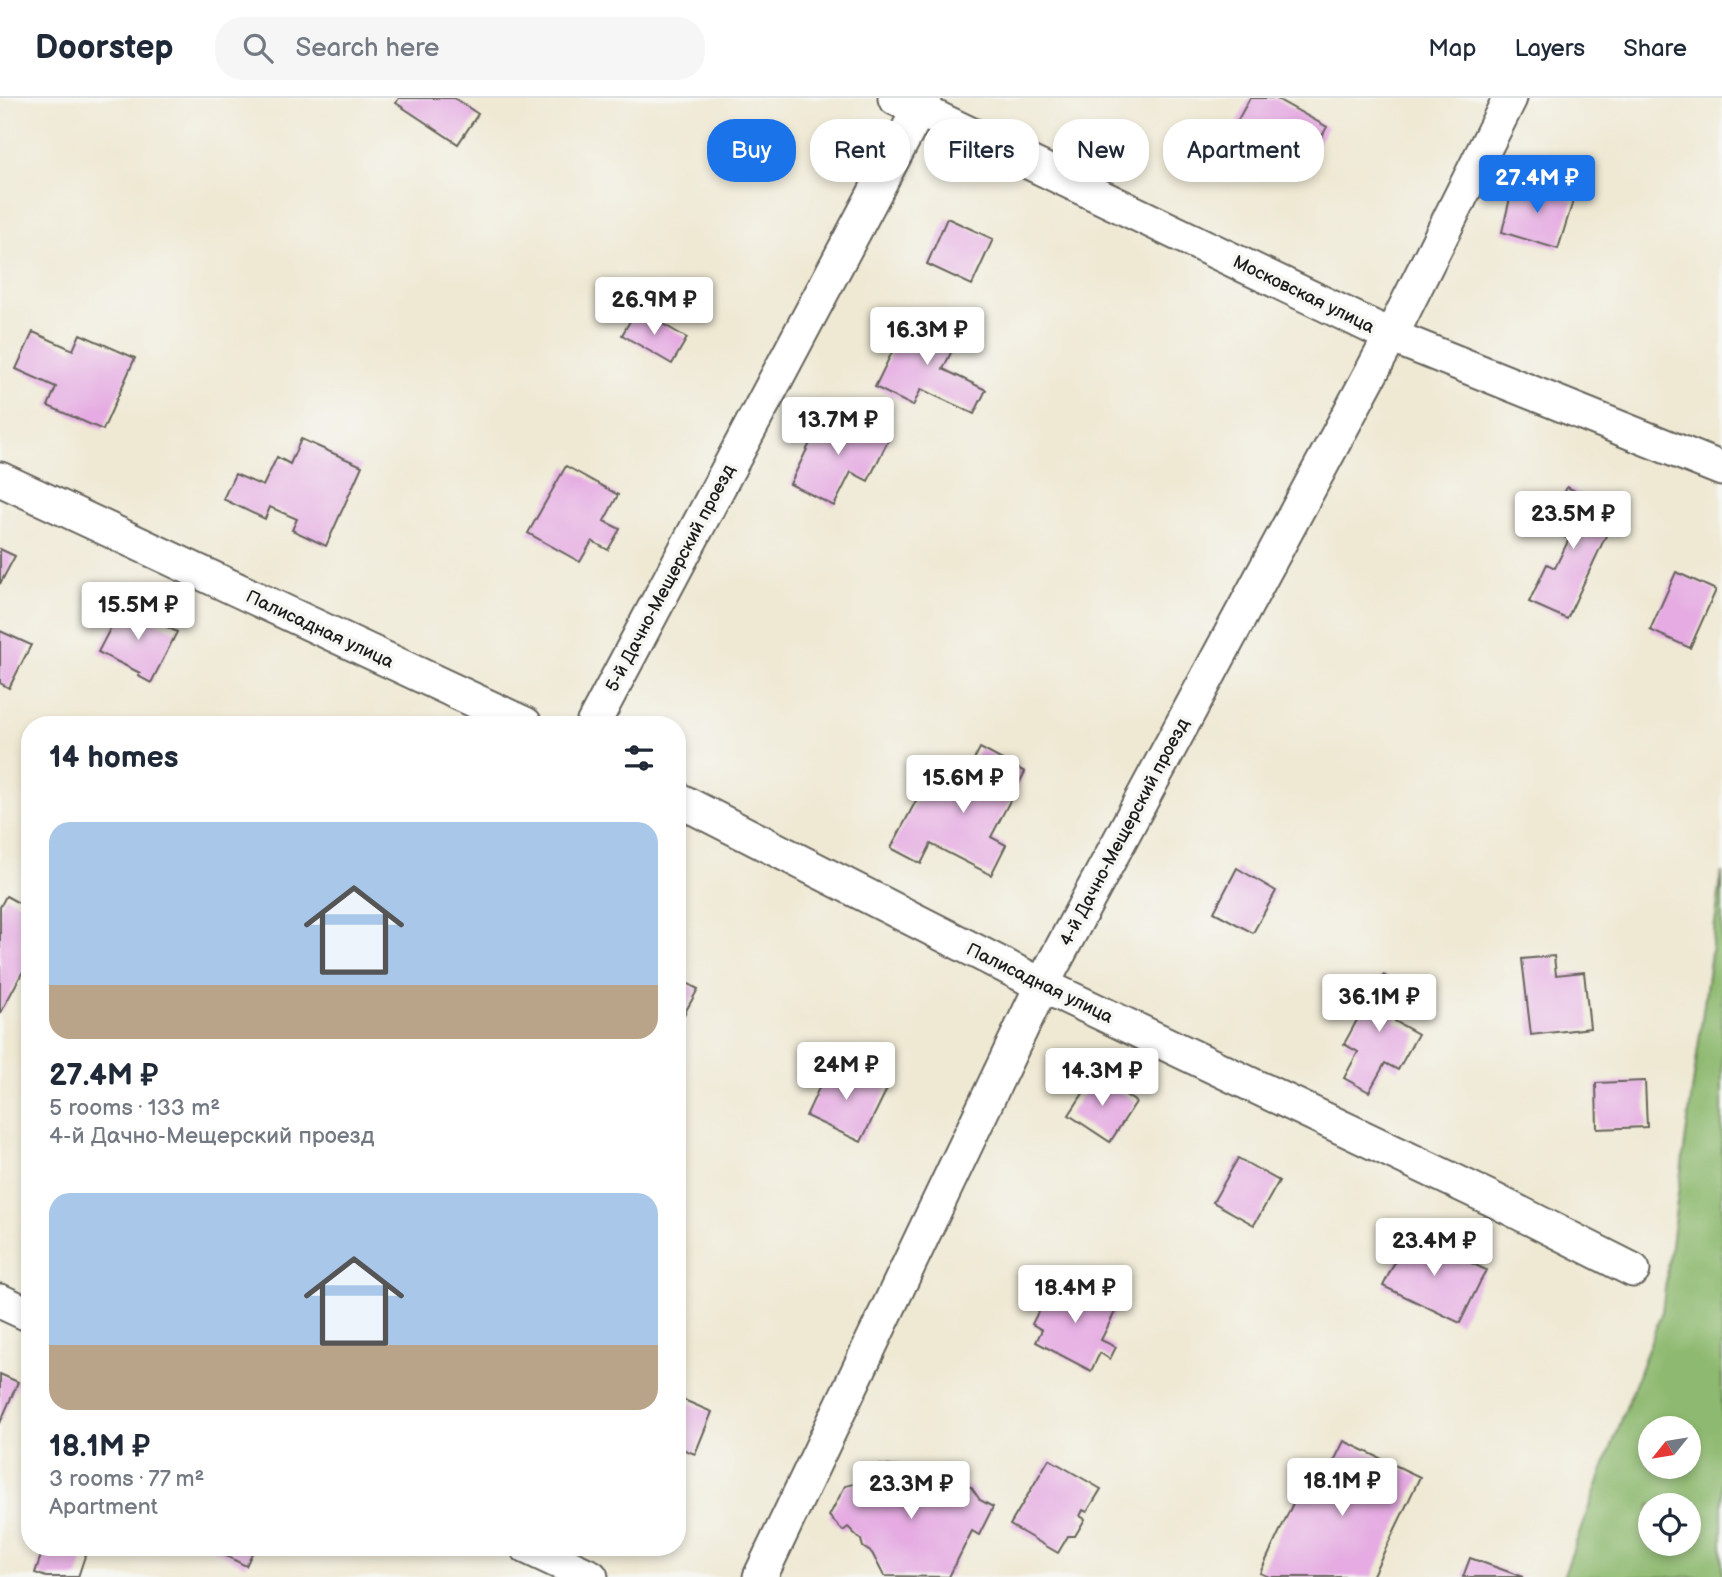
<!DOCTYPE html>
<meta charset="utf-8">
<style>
:root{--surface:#fff;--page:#f6f6f7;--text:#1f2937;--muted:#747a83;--line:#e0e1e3;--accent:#1a73e8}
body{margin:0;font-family:"Balsamiq Sans",sans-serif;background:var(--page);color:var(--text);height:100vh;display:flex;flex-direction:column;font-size:26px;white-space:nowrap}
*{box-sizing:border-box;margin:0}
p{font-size:23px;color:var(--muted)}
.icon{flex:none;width:38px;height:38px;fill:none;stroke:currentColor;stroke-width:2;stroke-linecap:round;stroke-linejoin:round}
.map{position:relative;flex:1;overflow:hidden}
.sheet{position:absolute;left:21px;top:618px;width:665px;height:840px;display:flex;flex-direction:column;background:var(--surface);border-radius:28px;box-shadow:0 4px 10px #0003}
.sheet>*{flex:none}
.top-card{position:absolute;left:707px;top:21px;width:665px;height:63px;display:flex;gap:14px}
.needle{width:46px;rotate:240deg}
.buttons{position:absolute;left:1638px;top:1318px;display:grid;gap:14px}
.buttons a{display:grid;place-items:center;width:63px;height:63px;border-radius:50%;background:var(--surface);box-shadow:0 4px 10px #0003;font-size:35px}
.price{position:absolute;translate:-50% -60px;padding:0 16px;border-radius:7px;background:#fff;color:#222;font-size:23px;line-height:46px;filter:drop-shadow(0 2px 4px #0008)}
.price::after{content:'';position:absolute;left:50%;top:42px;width:21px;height:16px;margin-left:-10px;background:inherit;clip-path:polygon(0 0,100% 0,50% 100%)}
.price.selected{background:var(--accent);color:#fff}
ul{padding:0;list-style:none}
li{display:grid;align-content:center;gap:14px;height:371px;padding:0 28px}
li span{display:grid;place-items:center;height:217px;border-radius:21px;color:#555}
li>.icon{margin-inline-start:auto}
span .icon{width:126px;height:126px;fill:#fffc;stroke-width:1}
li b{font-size:30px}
h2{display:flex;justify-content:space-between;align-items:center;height:84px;padding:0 28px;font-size:30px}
.pill{padding:0 24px;border-radius:28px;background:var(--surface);box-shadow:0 4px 10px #0003;font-size:24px;line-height:63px}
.pill.selected{background:var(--accent);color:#fff}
header{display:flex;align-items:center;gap:42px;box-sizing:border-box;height:98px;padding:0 35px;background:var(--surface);border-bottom:2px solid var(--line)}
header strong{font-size:33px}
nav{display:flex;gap:38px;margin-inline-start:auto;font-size:24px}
.search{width:490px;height:63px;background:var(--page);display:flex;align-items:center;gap:18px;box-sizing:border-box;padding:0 24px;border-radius:28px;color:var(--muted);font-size:26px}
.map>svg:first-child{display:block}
.forest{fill:#8eb970;stroke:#556a46;stroke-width:2;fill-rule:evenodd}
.building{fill:#e5abe2}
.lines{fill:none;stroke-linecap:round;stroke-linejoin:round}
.street-casing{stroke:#66645c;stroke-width:37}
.street{stroke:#fff;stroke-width:33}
.labels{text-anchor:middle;stroke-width:7;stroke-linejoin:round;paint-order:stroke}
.street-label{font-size:18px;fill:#1c1c1c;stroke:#f6f6f2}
</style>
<header>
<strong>Doorstep</strong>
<div class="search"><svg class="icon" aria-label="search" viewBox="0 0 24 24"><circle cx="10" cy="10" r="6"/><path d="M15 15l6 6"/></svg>Search here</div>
<nav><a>Map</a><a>Layers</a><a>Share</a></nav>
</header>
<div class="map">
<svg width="1722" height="1479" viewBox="0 0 1722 1479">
<rect width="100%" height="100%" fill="#f6f6f2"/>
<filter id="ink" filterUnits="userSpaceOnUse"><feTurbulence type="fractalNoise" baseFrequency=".0143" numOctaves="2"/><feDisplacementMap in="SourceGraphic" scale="14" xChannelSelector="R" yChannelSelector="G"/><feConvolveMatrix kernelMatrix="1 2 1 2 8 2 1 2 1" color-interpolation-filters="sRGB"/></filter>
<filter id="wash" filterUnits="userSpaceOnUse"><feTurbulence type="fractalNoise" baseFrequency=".00686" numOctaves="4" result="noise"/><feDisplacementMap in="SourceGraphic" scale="28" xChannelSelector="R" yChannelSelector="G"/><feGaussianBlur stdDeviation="1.57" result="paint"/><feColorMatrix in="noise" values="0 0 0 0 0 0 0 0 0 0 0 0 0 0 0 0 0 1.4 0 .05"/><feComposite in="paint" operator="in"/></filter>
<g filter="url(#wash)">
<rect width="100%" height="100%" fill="#efe9d4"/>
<path class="forest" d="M1722,774V1479H1563L1662,1213ZM1650,1330H1689V1368H1650ZM1650,1407H1689V1446H1650Z"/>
<g id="blocks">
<g class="building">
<polygon points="399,0 454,0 478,16 458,46 396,5"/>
<polygon points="1250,0 1275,0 1327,29 1306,67 1235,27"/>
<polygon points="1514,83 1573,103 1558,151 1502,134"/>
<polygon points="947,120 993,141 972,187 927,166"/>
<polygon points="637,211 687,240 672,266 622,237"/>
<polygon points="911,215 959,238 943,271 986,292 974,316 921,291 913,308 875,289"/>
<polygon points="33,234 73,252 80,236 135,260 103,332 48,308 56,289 16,271"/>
<polygon points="827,310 889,341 868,383 851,374 834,408 790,386"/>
<polygon points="301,341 362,368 326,448 292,432 297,421 270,409 265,421 223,401 235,376 263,388 277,359 290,366"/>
<polygon points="566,368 618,397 604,423 620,431 608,452 592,443 580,464 528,435"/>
<polygon points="1567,389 1617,414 1567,521 1529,504 1547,466 1555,470 1569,441 1547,431"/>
<polygon points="0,451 15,458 0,486"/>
<polygon points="1676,474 1716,492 1690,550 1650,532"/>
<polygon points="123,506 177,534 151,585 138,578 140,575 98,554"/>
<polygon points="0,533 31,547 9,590 0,585"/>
<polygon points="980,650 1025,674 991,739 1006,747 991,777 931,746 921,766 891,750 920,695 928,700 936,685 956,696"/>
<polygon points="1237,770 1276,793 1253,835 1214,814"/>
<polygon points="6,798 30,811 30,879 22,875 0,916 0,809"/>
<polygon points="1554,858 1556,877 1584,874 1590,930 1531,937 1522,861"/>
<polygon points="1383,877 1412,893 1395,923 1418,936 1398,972 1385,965 1369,994 1344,980 1358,954 1344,946 1363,911 1356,906 1363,894 1371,898"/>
<polygon points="677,880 698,891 677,929"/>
<polygon points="831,964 887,991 861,1044 806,1018"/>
<polygon points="1095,977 1136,1004 1110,1044 1069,1017"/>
<polygon points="1645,983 1647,1029 1597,1031 1596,985"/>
<polygon points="1238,1060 1279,1083 1254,1127 1213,1104"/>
<polygon points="1409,1135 1486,1172 1460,1225 1383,1188"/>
<polygon points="1070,1183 1118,1208 1101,1242 1116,1249 1110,1261 1100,1255 1091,1273 1036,1244 1042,1232 1032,1226 1051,1188 1064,1194"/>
<polygon points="0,1276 18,1284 0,1325"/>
<polygon points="677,1299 712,1314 695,1356 677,1349"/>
<polygon points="1344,1343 1420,1379 1372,1479 1269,1479 1260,1475 1310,1369 1327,1377"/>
<polygon points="1049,1361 1101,1391 1087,1414 1083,1412 1080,1418 1085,1421 1075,1438 1068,1438 1058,1455 1010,1427"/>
<polygon points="880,1367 901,1369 932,1382 971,1389 980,1402 993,1409 979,1437 972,1433 949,1479 884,1478 872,1455 863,1449 861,1442 848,1429 843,1433 829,1418 845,1388 858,1385 868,1391"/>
<polygon points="44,1449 88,1449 78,1479 46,1479 35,1475"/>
<polygon points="208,1449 255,1449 246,1468"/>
<polygon points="1470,1460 1523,1479 1463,1479"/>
</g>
</g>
</g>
<g filter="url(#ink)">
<use href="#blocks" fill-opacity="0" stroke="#66645c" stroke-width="2"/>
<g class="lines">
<g class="street-casing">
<g id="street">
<polyline points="895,0 1391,238 1722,371"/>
<polyline points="0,381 525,626"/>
<polyline points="593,626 925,0"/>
<polyline points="677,701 1042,887 1490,1100 1633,1172"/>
<polyline points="0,1203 30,1217"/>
<polyline points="527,1449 591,1479"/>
<polyline points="760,1479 1042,887 1391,238 1510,0"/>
</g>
</g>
<use href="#street" class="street"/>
</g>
</g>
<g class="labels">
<g class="street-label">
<text transform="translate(1304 196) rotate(26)" y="6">Московская улица</text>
<text transform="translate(670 480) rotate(-62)" y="6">5-й Дачно-Мещерский проезд</text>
<text transform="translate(320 531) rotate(25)" y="6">Палисадная улица</text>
<text transform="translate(1124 734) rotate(-62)" y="6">4-й Дачно-Мещерский проезд</text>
<text transform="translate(1040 885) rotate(26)" y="6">Палисадная улица</text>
</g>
</g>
</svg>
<div class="buttons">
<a><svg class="needle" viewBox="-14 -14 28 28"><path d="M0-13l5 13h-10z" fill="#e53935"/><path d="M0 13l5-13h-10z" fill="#747a83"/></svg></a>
<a><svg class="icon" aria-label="locate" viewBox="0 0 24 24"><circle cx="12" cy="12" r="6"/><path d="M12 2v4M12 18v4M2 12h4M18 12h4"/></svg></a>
</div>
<b class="price selected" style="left:1537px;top:117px">27.4M ₽</b>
<b class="price" style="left:654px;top:239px">26.9M ₽</b>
<b class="price" style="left:927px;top:269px">16.3M ₽</b>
<b class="price" style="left:838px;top:359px">13.7M ₽</b>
<b class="price" style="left:1573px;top:453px">23.5M ₽</b>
<b class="price" style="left:138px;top:544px">15.5M ₽</b>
<b class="price" style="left:963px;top:717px">15.6M ₽</b>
<b class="price" style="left:1379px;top:936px">36.1M ₽</b>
<b class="price" style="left:846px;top:1004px">24M ₽</b>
<b class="price" style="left:1102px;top:1010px">14.3M ₽</b>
<b class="price" style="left:1434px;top:1180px">23.4M ₽</b>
<b class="price" style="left:1075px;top:1227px">18.4M ₽</b>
<b class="price" style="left:1342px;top:1420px">18.1M ₽</b>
<b class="price" style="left:911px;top:1423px">23.3M ₽</b>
<div class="top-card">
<a class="pill selected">Buy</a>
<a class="pill">Rent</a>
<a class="pill">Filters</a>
<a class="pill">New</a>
<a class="pill">Apartment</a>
</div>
<section class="sheet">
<h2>14 homes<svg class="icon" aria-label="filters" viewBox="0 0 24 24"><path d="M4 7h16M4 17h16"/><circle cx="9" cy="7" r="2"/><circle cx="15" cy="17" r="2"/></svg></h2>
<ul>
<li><span style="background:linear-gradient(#a9c7e8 75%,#b9a48a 0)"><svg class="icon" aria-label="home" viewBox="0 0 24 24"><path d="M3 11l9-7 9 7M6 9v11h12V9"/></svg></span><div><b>27.4M ₽</b><p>5 rooms · 133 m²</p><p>4-й Дачно-Мещерский проезд</p></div></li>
<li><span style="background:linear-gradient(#a9c7e8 70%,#b9a48a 0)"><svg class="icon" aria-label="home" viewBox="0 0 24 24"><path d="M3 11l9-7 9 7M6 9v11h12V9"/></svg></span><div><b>18.1M ₽</b><p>3 rooms · 77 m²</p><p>Apartment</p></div></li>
</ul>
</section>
</div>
